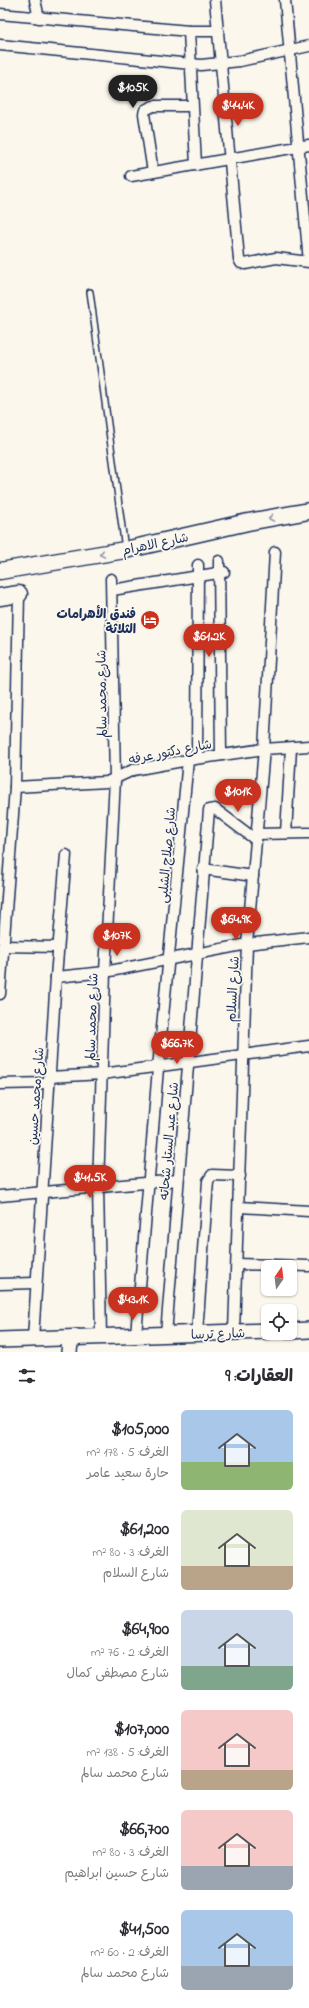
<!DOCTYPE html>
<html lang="ar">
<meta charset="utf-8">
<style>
:root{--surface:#fff;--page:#f2f2f3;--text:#2b2b33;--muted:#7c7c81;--accent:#c8321e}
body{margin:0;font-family:"Indie Flower","Playpen Sans Arabic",sans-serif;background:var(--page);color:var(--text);direction:rtl;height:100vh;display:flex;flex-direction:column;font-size:15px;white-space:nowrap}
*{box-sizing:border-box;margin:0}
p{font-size:13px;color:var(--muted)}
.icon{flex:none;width:22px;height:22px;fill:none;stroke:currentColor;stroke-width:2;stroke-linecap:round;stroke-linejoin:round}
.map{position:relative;height:1352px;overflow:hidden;direction:ltr}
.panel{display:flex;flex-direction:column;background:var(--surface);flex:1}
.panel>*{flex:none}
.needle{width:26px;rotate:14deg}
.fabs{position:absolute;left:261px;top:1260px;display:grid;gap:8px}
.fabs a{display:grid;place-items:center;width:36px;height:36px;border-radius:6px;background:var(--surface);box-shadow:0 1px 3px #0004;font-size:20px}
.price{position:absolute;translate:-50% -34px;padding:0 9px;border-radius:14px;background:var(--accent);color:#fff;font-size:13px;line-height:26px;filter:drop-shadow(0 1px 2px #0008)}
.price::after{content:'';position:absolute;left:50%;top:24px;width:12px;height:9px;margin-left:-6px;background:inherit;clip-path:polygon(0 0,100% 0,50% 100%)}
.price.selected{background:#222;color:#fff}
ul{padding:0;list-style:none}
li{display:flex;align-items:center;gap:12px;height:100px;padding:0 16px}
li span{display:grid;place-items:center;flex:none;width:112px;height:80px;border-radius:6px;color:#555}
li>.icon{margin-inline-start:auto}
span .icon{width:48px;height:48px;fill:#fffc;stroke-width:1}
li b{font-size:17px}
h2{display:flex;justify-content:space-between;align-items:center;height:48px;padding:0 16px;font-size:17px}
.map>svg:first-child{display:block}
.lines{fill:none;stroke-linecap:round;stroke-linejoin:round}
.service-casing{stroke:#1b2f5e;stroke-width:8}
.minor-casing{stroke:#1b2f5e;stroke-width:13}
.secondary-casing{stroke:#1b2f5e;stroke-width:18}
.primary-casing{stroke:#1b2f5e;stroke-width:19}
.service{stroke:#fbf7ec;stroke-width:5}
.minor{stroke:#fbf7ec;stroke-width:10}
.secondary{stroke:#fbf7ec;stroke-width:15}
.primary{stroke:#fbf7ec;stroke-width:16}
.oneway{stroke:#8b93a5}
.labels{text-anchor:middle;stroke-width:3.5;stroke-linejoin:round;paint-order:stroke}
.street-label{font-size:13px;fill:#1b2f5e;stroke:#fbf7ec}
.poi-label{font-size:13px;font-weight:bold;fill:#1b2f5e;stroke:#fbf7ec;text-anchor:end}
</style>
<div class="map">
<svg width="309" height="1352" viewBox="0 0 309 1352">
<rect width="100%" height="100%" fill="#fbf7ec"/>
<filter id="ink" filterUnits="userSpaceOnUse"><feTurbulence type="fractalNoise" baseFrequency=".025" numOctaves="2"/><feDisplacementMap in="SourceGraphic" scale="8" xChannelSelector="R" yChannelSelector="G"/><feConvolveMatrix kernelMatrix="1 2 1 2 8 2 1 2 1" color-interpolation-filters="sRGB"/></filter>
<g filter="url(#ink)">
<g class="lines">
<g class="service-casing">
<polyline id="service" points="90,292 125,549"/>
</g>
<g class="minor-casing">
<g id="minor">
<polyline points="35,0 39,18"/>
<polyline points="215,0 239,259 241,263 245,264 276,258 309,262 285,0"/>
<polyline points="0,14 189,31 218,31"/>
<polyline points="189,31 196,165"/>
<polyline points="0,45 201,65 240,61 309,46"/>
<polyline points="153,172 144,114 145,110 153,106 192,106"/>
<polyline points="131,176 309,145"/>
<polyline points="219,561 221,755"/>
<polyline points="112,590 224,572"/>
<polyline points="197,758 198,565"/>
<polyline points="15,787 107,782 133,770 188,760 264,749 309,746"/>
<polyline points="286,833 291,748"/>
<polyline points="256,834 309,833"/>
<polyline points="203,869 253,876"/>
<polyline points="3,946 58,947"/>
<polyline points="56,977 105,972 247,944 309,937"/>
<polyline points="0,994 15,787 19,594"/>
<polyline points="49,1077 102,1074 309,1046"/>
<polyline points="0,1084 48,1083"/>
<polyline points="0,1196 178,1180"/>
<polyline points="239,1207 309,1211"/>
<polyline points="237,1264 309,1266"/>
<polyline points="0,1284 35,1283"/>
<polyline points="234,1332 247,944 264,749 275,552"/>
<polyline points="197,1333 208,1181 212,1175 240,1176"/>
<polyline points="166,1334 209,810 215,809 256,840"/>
<polyline points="136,1335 158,1068 188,760"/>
<polyline points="101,1336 98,1187 105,972 115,779 111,579"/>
<polyline points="33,1339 56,977 66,855"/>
</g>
</g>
<g class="secondary-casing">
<g id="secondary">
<polyline points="290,1331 309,1330"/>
<polyline points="0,1340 268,1331"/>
<polyline points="69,1352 70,1343 77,1337"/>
</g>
</g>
<g class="primary-casing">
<g id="primary">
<polyline points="0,571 125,550 248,522 309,511"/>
<polyline points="0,597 19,594"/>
</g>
</g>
<use href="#service" class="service"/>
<use href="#minor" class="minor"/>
<use href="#secondary" class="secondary"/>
<use href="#primary" class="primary"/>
</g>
<defs><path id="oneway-chevron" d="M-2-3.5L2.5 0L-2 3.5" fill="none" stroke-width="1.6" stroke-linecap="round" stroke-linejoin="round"/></defs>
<g class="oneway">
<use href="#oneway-chevron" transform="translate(271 518) rotate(170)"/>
<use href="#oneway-chevron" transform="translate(102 554) rotate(170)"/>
</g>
</g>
<defs>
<g id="hotel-disc" transform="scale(1)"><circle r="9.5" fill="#c8321e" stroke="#fbf7ec"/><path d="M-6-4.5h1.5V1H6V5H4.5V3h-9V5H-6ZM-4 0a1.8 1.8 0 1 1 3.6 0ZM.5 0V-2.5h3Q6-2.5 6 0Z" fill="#fff"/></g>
</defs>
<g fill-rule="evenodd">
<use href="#hotel-disc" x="150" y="620"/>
</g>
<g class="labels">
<g class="street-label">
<text transform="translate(155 543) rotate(-12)" y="5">شارع الاهرام</text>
<text transform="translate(101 694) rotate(-91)" y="5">شارع محمد سالم</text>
<text transform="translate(170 751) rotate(-11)" y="5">شارع دكتور عرفه</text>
<text transform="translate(166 855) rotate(-85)" y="5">شارع صلاح الشلبى</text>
<text transform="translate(232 989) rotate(-87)" y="5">شارع السلام</text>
<text transform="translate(91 1017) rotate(-88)" y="5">شارع محمد سالم</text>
<text transform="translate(35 1096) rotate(-86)" y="5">شارع محمد حسين</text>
<text transform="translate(168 1141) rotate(-85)" y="5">شارع عبد الستار شحاته</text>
<text transform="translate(218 1333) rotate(-2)" y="5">شارع ترسا</text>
</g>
<g class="poi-label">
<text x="136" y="618">فندق الأهرامات<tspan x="136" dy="15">الثلاثة</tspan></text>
</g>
</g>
</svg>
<div class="fabs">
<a><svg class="needle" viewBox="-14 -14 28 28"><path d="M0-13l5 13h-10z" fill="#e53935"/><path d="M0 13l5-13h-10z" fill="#7c7c81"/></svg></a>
<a><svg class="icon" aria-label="locate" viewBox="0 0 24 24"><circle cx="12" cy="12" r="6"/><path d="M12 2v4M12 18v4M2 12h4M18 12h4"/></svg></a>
</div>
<b class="price selected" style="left:133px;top:109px">$105K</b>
<b class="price" style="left:238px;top:127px">$44.4K</b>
<b class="price" style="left:209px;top:658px">$61.2K</b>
<b class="price" style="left:238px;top:813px">$101K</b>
<b class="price" style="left:236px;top:941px">$64.9K</b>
<b class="price" style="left:117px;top:957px">$107K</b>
<b class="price" style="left:177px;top:1065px">$66.7K</b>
<b class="price" style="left:90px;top:1199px">$41.5K</b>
<b class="price" style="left:133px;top:1321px">$43.1K</b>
</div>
<section class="panel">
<h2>العقارات: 9<svg class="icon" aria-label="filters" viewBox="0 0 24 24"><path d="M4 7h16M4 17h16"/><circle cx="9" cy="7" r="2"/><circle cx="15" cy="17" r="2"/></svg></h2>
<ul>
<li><span style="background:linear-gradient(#a9c7e8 65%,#8fb573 0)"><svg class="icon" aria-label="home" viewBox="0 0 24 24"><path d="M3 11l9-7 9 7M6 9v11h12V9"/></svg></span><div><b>$105,000</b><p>الغرف: 5 · 178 m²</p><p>حارة سعيد عامر</p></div></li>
<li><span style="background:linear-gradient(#dfe7d0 70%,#b9a48a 0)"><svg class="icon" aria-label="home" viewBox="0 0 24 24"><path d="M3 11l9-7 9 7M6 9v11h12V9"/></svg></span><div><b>$61,200</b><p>الغرف: 3 · 80 m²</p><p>شارع السلام</p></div></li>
<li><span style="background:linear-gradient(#c9d6e8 70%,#7fa58c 0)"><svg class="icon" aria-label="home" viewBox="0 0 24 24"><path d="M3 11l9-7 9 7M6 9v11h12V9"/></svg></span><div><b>$64,900</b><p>الغرف: 2 · 76 m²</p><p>شارع مصطفى كمال</p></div></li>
<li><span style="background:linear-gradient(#f6c9c9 75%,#b9a48a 0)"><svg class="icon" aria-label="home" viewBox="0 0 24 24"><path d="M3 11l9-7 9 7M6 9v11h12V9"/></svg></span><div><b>$107,000</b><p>الغرف: 5 · 138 m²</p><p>شارع محمد سالم</p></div></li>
<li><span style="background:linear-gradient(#f6c9c9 70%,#9aa5b1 0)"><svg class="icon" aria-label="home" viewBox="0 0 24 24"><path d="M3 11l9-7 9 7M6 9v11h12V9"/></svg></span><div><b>$66,700</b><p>الغرف: 3 · 80 m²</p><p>شارع حسين ابراهيم</p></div></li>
<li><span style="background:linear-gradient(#a9c7e8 70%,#9aa5b1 0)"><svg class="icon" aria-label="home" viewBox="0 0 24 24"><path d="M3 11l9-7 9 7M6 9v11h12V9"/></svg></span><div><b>$41,500</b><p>الغرف: 2 · 60 m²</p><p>شارع محمد سالم</p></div></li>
</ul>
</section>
